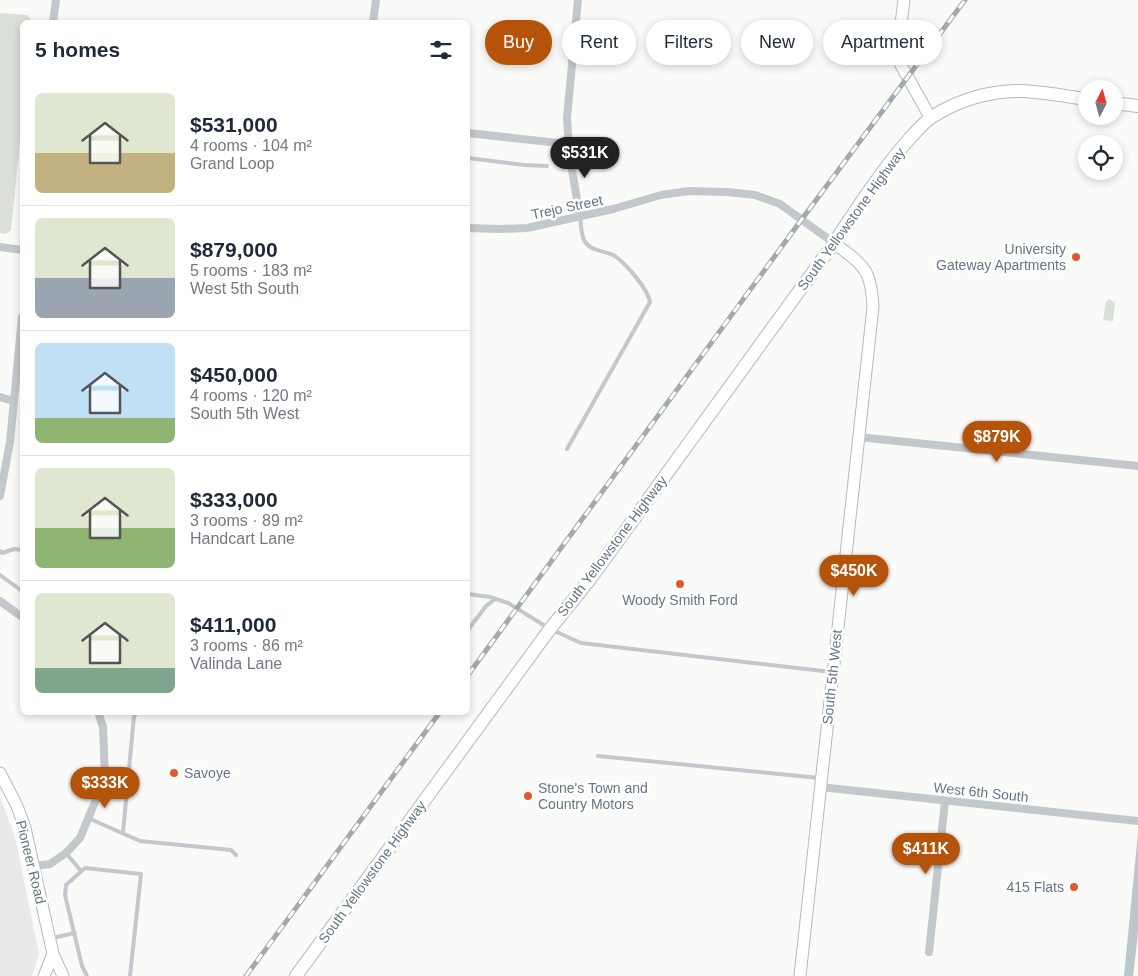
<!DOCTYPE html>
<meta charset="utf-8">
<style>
:root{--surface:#fff;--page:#f6f6f7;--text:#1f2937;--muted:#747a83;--line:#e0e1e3;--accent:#b45309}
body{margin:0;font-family:Helvetica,sans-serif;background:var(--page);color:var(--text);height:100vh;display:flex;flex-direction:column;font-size:19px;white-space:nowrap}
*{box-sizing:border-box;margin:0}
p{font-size:16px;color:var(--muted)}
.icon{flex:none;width:28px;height:28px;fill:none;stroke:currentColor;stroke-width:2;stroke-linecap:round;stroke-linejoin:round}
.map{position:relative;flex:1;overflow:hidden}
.side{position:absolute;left:20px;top:20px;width:450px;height:695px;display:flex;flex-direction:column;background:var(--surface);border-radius:8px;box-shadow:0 2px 8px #0003}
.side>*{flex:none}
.guide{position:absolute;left:485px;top:20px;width:475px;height:45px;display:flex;gap:10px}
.needle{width:32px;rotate:6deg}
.buttons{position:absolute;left:1078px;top:80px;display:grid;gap:10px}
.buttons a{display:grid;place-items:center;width:45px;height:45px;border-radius:50%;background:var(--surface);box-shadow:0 2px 8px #0003;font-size:25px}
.price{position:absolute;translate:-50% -42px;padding:0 11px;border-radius:18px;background:var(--accent);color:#fff;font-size:16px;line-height:32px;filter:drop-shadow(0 1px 2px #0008)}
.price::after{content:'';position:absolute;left:50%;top:30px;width:15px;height:11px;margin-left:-8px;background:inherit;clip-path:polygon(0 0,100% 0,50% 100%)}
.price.selected{background:#222;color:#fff}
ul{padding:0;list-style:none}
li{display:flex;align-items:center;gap:15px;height:125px;padding:0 15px}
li+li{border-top:1px solid var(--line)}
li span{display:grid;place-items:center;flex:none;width:140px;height:100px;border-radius:8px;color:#555}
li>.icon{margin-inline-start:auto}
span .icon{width:60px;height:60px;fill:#fffc;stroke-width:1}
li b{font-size:21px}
h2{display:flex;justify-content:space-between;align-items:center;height:60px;padding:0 15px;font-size:21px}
.tag{padding:0 18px;border-radius:22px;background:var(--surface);box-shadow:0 2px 8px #0003;font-size:18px;line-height:45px}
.tag.selected{background:var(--accent);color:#fff}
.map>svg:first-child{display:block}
.built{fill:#e8e9e9}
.green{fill:#dadfd7}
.water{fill:#bbc7cb}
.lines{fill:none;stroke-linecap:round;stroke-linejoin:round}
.secondary-casing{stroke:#b3babf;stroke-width:13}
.primary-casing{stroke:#b5babe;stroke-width:14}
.lane{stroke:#c3c8cc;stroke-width:4}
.street{stroke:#c3c8cc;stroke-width:8}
.secondary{stroke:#fff;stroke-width:11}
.primary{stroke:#fff;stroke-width:12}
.rail-casing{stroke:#a2aab0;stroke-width:5}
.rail{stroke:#fff;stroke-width:3;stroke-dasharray:9;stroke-linecap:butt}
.poi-dot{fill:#e4572e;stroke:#fff;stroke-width:2}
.labels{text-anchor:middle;stroke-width:5;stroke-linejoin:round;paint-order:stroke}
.street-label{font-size:14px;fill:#657683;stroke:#fff}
.poi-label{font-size:14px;fill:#657683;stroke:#fff;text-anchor:end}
</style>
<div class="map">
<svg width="1138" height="976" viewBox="0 0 1138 976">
<rect width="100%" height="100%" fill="#fafaf8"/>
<polygon class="built" points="0,796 15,837 39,954 32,976 0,976"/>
<g class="green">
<polygon points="0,13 27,15 33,22 22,22 22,122 11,230 6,234 0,233"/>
<polygon points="1109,299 1115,303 1113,321 1103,320 1106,302"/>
</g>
<polygon class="water" points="1138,833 1138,933 1133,976 1124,976"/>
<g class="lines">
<g class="secondary-casing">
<g id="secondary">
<polyline points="904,0 899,39 901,65 930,117"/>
<polyline points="0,773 17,806 25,828 53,954 63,976"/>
<polyline points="44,976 53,954"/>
<path d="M800,976L873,307C871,268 864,266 834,243"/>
</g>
</g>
<g class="primary-casing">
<g id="primary">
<polyline points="1114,103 1138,106"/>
<path d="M296,976L550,629L591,578L834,243C858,207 881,171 910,138C917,131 924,122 932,117C958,100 991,90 1022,91C1043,92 1065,96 1086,99"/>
</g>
</g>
<g class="lane">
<polyline points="468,158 524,165 547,166"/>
<path d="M567,449L650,302C648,289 626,264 615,256C605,250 590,252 584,240C581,234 581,224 580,217"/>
<polyline points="0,551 2,553 14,549 22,550"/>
<polyline points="0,575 22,591"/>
<polyline points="468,594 490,597 508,603 550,629 581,643 832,672"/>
<polyline points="468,630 486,606 495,599"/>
<polyline points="598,756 819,778"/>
<polyline points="88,818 140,841 231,850 236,855"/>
<polyline points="123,833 134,716 138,712"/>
<polyline points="66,853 81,871"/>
<polyline points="52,938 75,933"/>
<polyline points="87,976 82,966 65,895 66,885 85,868 141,874 130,976"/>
</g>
<g class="street">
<polyline points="578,0 567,118 569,152 580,217"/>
<polyline points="53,22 56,0"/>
<polyline points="373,22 376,0"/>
<polyline points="468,133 568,144"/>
<polyline points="468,228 498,229 527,228 613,209 661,195 689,191 727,192 755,195 780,204 834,243"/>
<polyline points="0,247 22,250"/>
<polyline points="0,397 14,401"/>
<polyline points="858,437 1138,466"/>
<polyline points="0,496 10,442 22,317"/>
<polyline points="0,601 22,617"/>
<polyline points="820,787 1138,821"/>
<polyline points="35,866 50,864 66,853 80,838 105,778 103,727 98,712"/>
<polyline points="929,952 945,801"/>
</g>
<use href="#secondary" class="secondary"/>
<use href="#primary" class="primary"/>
<g class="rail-casing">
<g id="rail">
<polyline points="468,675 802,219 965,0"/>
<polyline points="246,976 440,712"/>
</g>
</g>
<use href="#rail" class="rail"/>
</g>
<g class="poi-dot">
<circle cx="1076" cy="257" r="5"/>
<circle cx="680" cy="584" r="5"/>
<circle cx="174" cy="773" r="5"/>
<circle cx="528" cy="796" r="5"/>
<circle cx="1074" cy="887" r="5"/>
</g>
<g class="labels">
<g class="street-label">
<text transform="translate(567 207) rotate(-12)" y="5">Trejo Street</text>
<text transform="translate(851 219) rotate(-54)" y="5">South Yellowstone Highway</text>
<text transform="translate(612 546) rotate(-53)" y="5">South Yellowstone Highway</text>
<text transform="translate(832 677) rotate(-84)" y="5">South 5th West</text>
<text transform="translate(981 792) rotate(6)" y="5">West 6th South</text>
<text transform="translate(31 862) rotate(76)" y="5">Pioneer Road</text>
<text transform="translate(372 872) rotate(-54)" y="5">South Yellowstone Highway</text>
</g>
<g class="poi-label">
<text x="1066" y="254">University<tspan x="1066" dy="16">Gateway Apartments</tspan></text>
<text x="680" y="605" text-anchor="middle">Woody Smith Ford</text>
<text x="184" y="778" text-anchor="start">Savoye</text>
<text x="538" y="793" text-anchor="start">Stone's Town and<tspan x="538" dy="16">Country Motors</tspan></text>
<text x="1064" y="892">415 Flats</text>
</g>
</g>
</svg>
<div class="buttons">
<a><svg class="needle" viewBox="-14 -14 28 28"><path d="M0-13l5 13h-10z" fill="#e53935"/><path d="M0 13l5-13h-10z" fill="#747a83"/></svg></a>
<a><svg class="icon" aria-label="locate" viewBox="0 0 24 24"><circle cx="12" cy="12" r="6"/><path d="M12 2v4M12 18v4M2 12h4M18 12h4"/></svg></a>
</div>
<b class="price selected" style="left:585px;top:179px">$531K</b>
<b class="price" style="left:997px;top:463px">$879K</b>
<b class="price" style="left:854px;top:597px">$450K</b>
<b class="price" style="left:105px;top:809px">$333K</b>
<b class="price" style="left:926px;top:875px">$411K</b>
<div class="guide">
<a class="tag selected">Buy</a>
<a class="tag">Rent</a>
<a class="tag">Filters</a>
<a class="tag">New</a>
<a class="tag">Apartment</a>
</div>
<section class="side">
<h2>5 homes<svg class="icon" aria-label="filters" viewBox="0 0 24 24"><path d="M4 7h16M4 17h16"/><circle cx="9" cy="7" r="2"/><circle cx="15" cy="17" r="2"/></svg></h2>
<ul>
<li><span style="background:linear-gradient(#dfe7d0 60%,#c2b280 0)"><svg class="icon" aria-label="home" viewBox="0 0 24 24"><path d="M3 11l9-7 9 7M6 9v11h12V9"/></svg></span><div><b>$531,000</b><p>4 rooms · 104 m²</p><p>Grand Loop</p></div></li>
<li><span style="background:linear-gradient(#dfe7d0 60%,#9aa5b1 0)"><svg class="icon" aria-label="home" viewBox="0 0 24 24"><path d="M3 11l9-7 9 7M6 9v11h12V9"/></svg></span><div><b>$879,000</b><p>5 rooms · 183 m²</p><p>West 5th South</p></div></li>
<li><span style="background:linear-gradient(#bfe0f5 75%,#8fb573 0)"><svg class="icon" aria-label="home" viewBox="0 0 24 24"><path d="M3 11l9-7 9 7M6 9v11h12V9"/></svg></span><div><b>$450,000</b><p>4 rooms · 120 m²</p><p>South 5th West</p></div></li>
<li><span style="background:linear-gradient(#dfe7d0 60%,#8fb573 0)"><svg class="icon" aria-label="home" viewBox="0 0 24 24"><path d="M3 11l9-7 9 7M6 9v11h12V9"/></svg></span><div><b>$333,000</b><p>3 rooms · 89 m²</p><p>Handcart Lane</p></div></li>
<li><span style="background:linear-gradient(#dfe7d0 75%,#7fa58c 0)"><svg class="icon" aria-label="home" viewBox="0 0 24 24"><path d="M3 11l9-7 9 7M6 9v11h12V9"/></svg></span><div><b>$411,000</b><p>3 rooms · 86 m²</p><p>Valinda Lane</p></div></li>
</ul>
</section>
</div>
